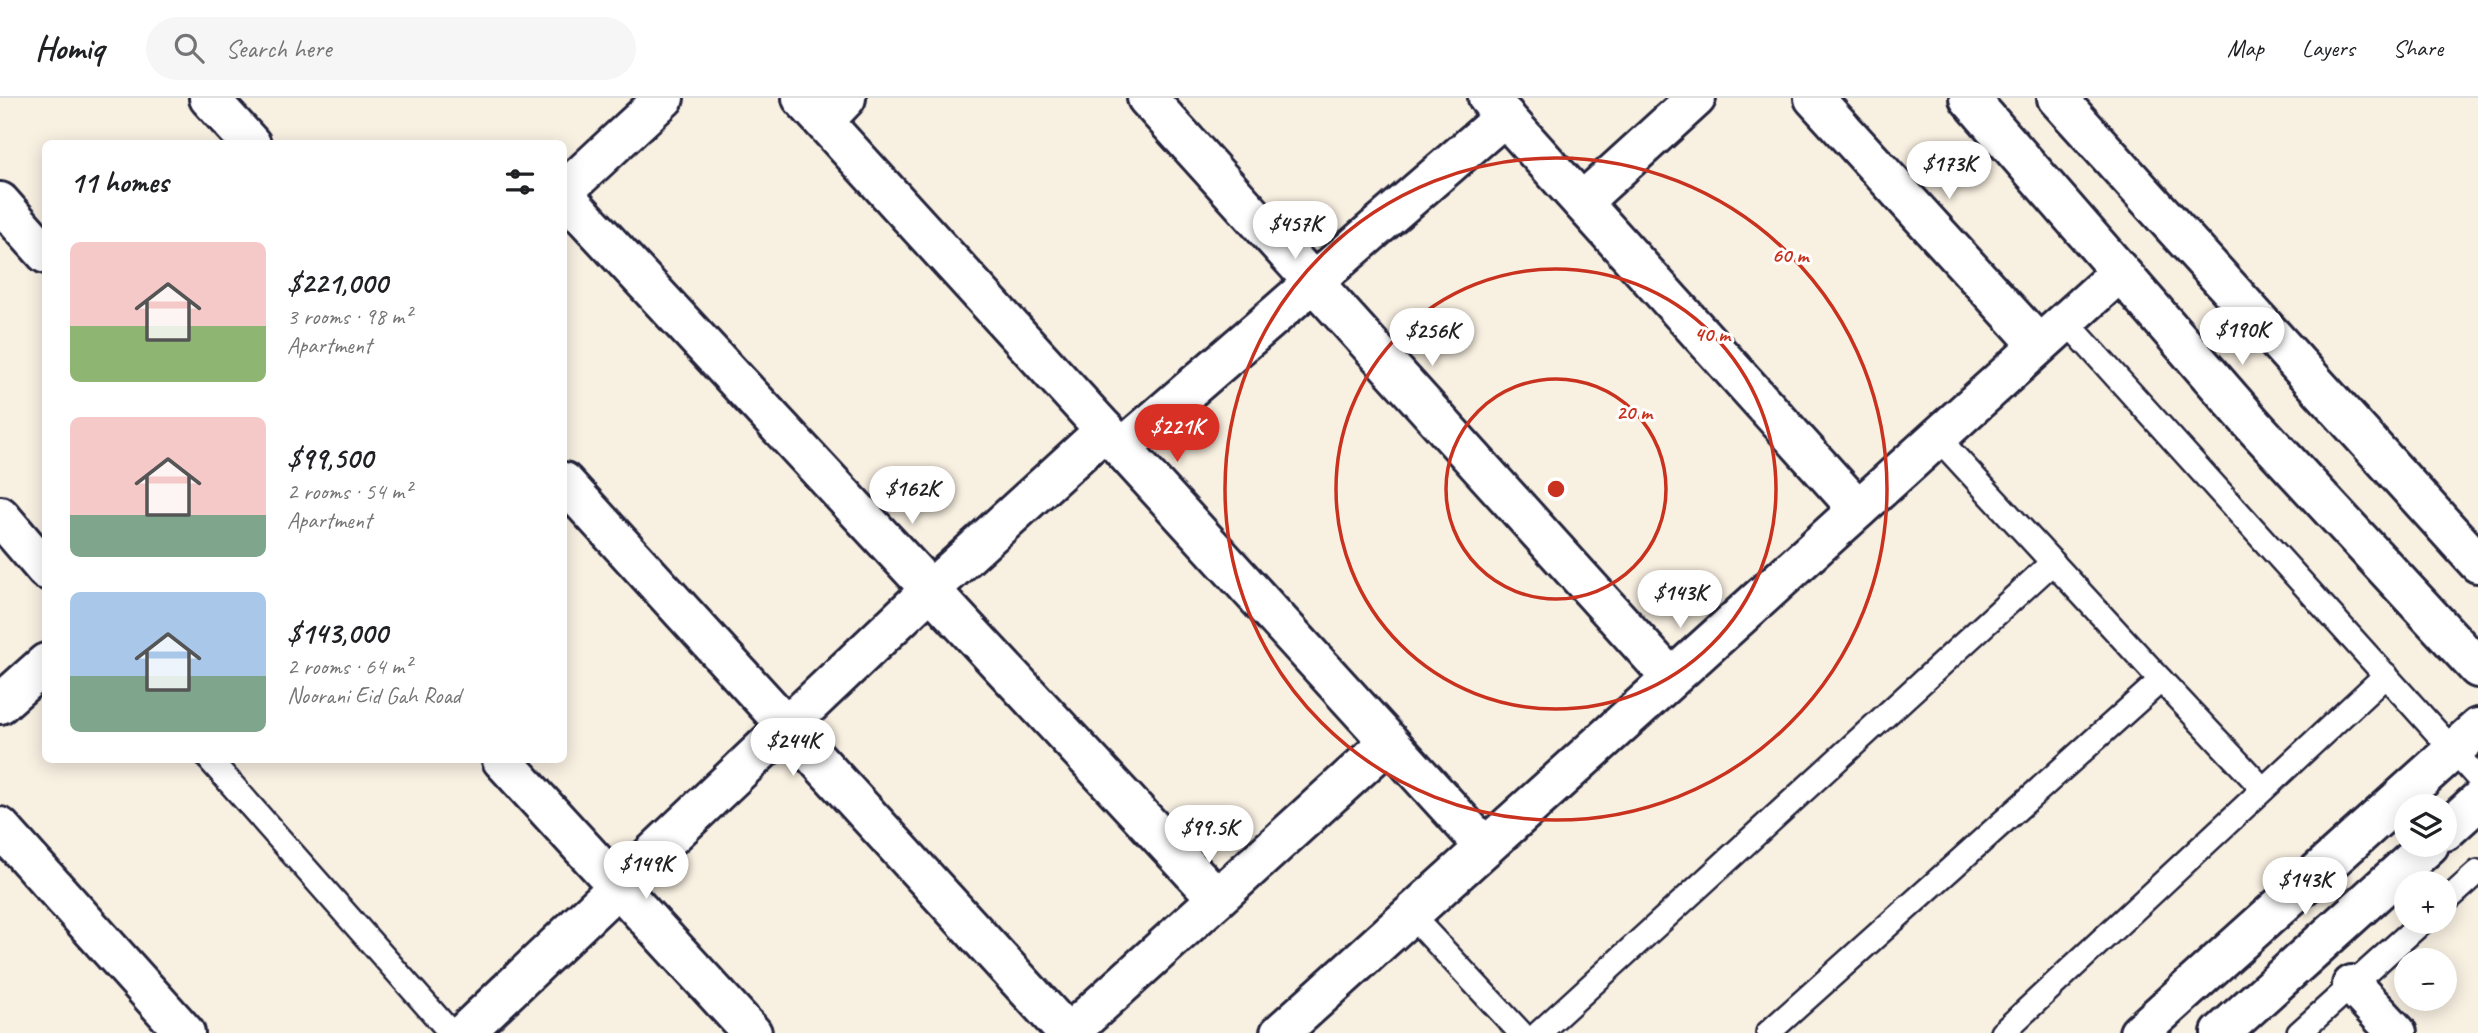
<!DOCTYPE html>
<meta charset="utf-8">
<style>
:root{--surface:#fff;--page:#f6f6f6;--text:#202124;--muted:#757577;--line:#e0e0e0;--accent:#d93025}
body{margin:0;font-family:Caveat,sans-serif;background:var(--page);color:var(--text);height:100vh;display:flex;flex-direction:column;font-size:26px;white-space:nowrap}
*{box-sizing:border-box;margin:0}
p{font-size:23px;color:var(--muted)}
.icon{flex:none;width:38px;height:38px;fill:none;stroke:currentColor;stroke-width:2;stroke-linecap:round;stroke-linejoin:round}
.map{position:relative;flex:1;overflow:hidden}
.details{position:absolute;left:42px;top:42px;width:525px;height:623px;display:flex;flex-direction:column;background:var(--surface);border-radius:10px;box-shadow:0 4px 18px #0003}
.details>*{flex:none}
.fabs{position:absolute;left:2394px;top:696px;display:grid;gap:14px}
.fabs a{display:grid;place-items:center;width:63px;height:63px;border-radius:50%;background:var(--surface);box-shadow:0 4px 18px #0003;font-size:35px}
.price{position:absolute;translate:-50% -60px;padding:0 16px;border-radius:24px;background:#fff;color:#222;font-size:23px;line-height:46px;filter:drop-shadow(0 2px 4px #0008)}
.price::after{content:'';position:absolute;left:50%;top:42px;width:21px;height:16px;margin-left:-10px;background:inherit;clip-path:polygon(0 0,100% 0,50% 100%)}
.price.active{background:var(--accent);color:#fff}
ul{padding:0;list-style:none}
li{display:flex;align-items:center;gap:21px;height:175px;padding:0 28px}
li span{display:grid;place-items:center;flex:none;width:196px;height:140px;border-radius:10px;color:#555}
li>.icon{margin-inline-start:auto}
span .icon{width:84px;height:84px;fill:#fffc;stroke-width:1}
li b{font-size:30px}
h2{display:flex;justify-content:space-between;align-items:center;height:84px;padding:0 28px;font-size:30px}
header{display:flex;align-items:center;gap:42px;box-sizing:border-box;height:98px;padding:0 35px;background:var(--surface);border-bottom:2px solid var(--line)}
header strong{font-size:33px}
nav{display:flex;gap:38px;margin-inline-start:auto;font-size:24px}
.search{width:490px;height:63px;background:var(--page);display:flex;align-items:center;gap:18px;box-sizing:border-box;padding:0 24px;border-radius:38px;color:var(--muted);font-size:26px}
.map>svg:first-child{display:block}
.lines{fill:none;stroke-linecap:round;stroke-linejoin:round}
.service-casing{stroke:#22223b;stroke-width:28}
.minor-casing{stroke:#22223b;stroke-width:44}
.secondary-casing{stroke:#22223b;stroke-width:44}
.service{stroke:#fff;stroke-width:23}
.minor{stroke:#fff;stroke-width:38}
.secondary{stroke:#fff;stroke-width:38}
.ring{fill:none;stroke:#c8321e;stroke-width:3.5}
.centre{fill:#c8321e;stroke:#fff;stroke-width:3.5}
.ring-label{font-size:21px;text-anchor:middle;font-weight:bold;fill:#c8321e;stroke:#fff;stroke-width:6;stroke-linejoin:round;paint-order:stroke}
</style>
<header>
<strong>Homiq</strong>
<div class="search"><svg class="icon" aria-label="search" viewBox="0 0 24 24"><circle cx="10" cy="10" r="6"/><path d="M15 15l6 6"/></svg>Search here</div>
<nav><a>Map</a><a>Layers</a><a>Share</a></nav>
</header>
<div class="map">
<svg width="2478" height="935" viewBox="0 0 2478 935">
<rect width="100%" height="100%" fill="#f8f0e1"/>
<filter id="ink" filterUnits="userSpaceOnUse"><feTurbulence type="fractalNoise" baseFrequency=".0143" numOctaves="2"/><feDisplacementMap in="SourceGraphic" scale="14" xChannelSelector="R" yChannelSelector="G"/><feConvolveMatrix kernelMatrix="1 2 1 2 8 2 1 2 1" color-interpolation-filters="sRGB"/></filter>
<g filter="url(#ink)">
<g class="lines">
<g class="service-casing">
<g id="service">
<polyline points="2066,223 2478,680"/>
<polyline points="2161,582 2263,691"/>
<polyline points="210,662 451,935"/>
<polyline points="2445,804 2478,774"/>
<polyline points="1410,816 1521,935"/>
<polyline points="1539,935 2053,464"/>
<polyline points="1768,935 2161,582 1937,339"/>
<polyline points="2002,935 2386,577"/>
<polyline points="2299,935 2422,824"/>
</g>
</g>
<g class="minor-casing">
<g id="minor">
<polyline points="209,0 251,46"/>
<polyline points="802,0 1485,749"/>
<polyline points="1147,0 1671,580"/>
<polyline points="1488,0 1858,411"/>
<polyline points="1814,0 2039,247"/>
<polyline points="824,23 846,0"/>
<polyline points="564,93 664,0"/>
<polyline points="564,97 1217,800"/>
<polyline points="0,104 46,156"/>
<polyline points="1582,104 1696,0"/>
<polyline points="1122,350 1505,18"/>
<polyline points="564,384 1067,935"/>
<polyline points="0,418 46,472"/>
<polyline points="0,606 46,565"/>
<polyline points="502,662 752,935"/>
<polyline points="0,729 185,935"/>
<polyline points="2352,887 2397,935"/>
<polyline points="464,935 930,492 1105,332"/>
<polyline points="1069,935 1389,644"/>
<polyline points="1280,935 2120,174"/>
</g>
</g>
<g class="secondary-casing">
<g id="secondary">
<polyline points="1969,0 2255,329 2478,570"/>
<polyline points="2057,0 2478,465"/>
<polyline points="2445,733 2478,703"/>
<polyline points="2139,935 2478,630"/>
<polyline points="2221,935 2429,747"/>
</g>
</g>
<use href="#service" class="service"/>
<use href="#minor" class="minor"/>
<use href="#secondary" class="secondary"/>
</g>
</g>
<g class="ring">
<circle cx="1556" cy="391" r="110"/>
<circle cx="1556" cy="391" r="220"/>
<circle cx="1556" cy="391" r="331"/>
</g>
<circle cx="1556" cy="391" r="10" class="centre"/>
<g class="ring-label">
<text x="1790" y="164">60 m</text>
<text x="1712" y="243">40 m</text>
<text x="1634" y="321">20 m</text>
</g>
</svg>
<div class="fabs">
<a><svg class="icon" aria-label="layers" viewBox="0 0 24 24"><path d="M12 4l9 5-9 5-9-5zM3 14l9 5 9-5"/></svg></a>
<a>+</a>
<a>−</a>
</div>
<b class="price" style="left:1949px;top:103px">$173K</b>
<b class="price" style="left:1295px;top:163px">$457K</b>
<b class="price" style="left:2242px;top:269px">$190K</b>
<b class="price" style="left:1432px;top:270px">$256K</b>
<b class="price active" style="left:1177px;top:366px">$221K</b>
<b class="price" style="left:912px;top:428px">$162K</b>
<b class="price" style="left:1680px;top:532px">$143K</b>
<b class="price" style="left:793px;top:680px">$244K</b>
<b class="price" style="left:1209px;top:767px">$99.5K</b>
<b class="price" style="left:646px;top:803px">$149K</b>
<b class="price" style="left:2305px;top:819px">$143K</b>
<section class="details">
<h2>11 homes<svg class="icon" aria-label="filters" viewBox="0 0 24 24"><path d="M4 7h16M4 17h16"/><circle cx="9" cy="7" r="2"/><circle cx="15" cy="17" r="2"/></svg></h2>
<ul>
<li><span style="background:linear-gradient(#f6c9c9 60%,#8fb573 0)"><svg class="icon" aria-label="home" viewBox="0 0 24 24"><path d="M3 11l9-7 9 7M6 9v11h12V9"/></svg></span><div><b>$221,000</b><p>3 rooms · 98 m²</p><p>Apartment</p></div></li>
<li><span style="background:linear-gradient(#f6c9c9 70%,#7fa58c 0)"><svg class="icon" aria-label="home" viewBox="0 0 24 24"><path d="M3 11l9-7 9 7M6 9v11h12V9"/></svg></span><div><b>$99,500</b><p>2 rooms · 54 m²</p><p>Apartment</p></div></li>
<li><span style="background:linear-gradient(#a9c7e8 60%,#7fa58c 0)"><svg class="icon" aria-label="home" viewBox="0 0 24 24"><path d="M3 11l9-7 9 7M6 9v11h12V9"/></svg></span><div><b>$143,000</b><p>2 rooms · 64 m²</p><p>Noorani Eid Gah Road</p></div></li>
</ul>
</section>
</div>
